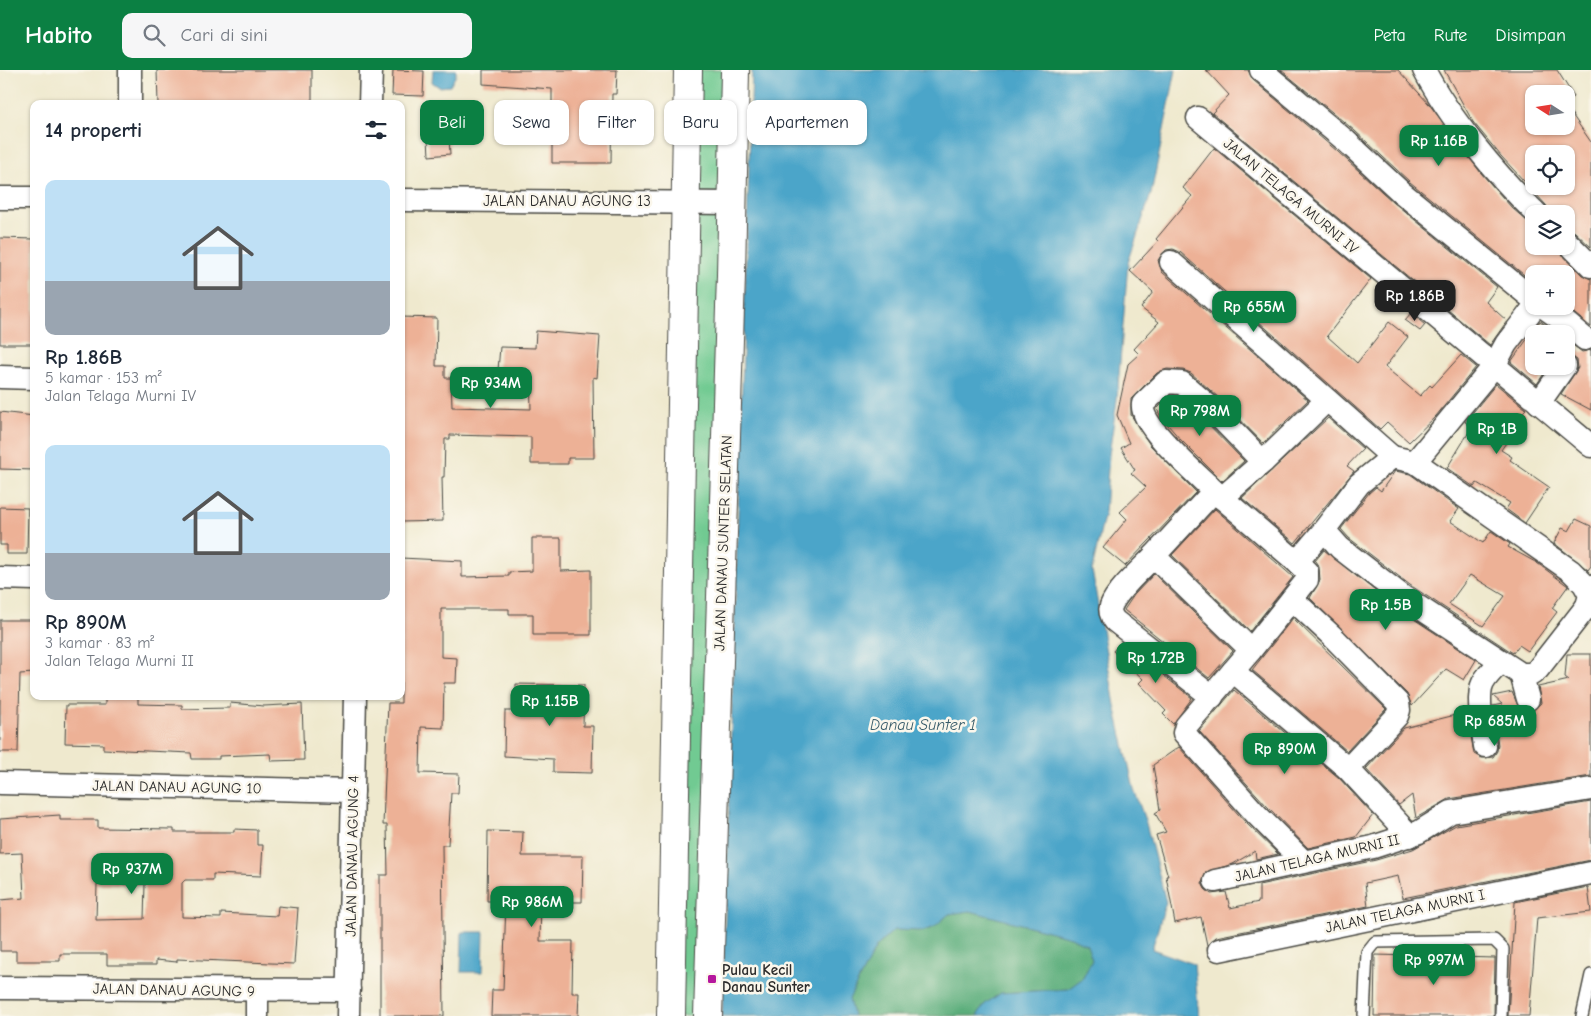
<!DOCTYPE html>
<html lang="id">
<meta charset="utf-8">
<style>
:root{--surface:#fff;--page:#f6f6f7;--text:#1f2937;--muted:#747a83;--accent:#0b8043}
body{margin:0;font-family:"Comic Neue",sans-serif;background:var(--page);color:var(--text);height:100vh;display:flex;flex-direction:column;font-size:19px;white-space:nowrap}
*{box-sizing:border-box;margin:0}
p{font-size:16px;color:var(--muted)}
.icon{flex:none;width:28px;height:28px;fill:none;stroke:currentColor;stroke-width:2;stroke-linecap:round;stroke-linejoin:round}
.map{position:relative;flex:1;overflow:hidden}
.drawer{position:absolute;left:30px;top:30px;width:375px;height:600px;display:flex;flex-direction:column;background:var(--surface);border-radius:10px;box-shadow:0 1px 4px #0004}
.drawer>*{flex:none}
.banner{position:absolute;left:420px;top:30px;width:475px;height:45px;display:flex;gap:10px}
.needle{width:32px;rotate:282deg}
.controls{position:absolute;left:1525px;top:15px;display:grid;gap:10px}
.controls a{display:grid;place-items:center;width:50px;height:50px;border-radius:10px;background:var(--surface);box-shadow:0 1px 4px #0004;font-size:25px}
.price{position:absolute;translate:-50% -42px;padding:0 11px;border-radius:10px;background:var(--accent);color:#fff;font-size:16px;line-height:32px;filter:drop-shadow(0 1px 2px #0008)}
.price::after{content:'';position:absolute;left:50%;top:30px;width:15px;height:11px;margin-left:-8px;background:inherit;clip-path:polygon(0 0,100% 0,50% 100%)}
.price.selected{background:#222;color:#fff}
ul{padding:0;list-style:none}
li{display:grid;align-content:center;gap:10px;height:265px;padding:0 15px}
li span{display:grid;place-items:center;height:155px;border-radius:10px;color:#555}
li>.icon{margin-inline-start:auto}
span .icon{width:90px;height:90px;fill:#fffc;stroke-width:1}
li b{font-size:21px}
h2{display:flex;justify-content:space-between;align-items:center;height:60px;padding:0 15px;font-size:21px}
.chip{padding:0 18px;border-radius:10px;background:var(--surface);box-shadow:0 1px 4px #0004;font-size:18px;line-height:45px}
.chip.selected{background:var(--accent);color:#fff}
header{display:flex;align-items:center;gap:30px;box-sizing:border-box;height:70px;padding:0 25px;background:var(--accent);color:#fff}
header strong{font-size:24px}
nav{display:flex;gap:28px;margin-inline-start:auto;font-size:18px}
.search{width:350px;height:45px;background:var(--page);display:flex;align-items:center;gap:12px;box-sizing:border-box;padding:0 18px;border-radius:10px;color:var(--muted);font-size:19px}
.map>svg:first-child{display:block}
.green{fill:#71ca92;stroke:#4e7a5e}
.forest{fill:#5cae7c;stroke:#446c54}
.water{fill:#4ca5c9;stroke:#3c687a}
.building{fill:#edb196;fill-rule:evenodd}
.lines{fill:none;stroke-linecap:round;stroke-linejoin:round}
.lane-casing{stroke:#484843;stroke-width:14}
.street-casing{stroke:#484843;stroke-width:25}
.secondary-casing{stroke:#484843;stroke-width:30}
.lane{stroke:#fff;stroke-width:11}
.street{stroke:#fff;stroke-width:22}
.secondary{stroke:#fff;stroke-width:28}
.poi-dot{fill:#b5179e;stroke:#fbf7ec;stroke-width:2}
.labels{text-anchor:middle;stroke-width:5;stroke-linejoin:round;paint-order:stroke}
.street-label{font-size:15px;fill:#2b2b2b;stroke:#fbf7ec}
.poi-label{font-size:15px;font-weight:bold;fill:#2b2b2b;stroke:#fbf7ec;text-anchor:start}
.water-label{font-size:16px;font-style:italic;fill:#385c6a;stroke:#fbf7ec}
</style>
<header>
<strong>Habito</strong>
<div class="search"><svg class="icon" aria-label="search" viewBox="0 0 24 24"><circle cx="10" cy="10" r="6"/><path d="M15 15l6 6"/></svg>Cari di sini</div>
<nav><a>Peta</a><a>Rute</a><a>Disimpan</a></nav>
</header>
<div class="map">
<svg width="1591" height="946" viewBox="0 0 1591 946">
<rect width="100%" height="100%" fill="#fbf7ec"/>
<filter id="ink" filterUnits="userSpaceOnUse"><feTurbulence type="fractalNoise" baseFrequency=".02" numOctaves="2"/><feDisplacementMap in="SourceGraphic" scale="10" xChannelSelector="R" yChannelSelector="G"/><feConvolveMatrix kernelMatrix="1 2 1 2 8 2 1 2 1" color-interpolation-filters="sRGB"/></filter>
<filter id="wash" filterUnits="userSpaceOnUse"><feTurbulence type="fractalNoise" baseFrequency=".0096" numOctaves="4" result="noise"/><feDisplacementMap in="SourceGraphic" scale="20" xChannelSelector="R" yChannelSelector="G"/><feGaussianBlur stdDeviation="1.12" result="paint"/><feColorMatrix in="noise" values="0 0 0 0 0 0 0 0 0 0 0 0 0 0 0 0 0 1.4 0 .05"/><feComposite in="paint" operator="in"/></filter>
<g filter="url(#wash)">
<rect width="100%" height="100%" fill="#efe9ce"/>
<polygon class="green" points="688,0 735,0 708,946 671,946"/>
<polygon class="forest" points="970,841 1071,867 1087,875 1092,890 1083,908 1068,919 1001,923 985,934 977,946 853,946 849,929 876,877 894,860 923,861 934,857 949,844"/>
<g class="water">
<polygon points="433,0 456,0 456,5 450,16 439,17 432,12"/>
<polygon points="752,0 1176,0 1151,124 1128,193 1117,330 1109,385 1105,442 1092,500 1115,635 1134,719 1146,753 1166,832 1152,879 1194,894 1199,946 977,946 985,934 1001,923 1068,919 1083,908 1092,890 1087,875 1071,867 970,841 949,844 934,857 923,861 894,860 876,877 849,929 853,946 722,946"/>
<polygon points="462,862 484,862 483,902 461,902"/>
</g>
<g id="blocks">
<g class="building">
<polygon points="157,0 312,0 312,34 158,34"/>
<polygon points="393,0 424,1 423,26 392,25"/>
<polygon points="483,0 617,0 616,24 612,24 611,93 552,93 552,19 483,14"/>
<polygon points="1206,0 1248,0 1253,10 1337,81 1393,132 1497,217 1486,232 1507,251 1490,275 1212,43 1229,25"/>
<polygon points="1281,0 1398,0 1429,34 1481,103 1512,138 1534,157 1534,176 1554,176 1582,205 1591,209 1591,257 1565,236 1566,204 1534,204 1534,213 1410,112 1355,61"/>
<path d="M1444,0H1557L1574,27L1566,32V24H1534V56H1566V36L1591,72V177L1575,162L1566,158V144H1550L1546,135L1501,86L1473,52ZM1534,84H1566V116H1534Z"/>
<polygon points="449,67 450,84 429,86 428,68"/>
<polygon points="1214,78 1371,209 1327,266 1357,293 1389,252 1408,267 1385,297 1420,326 1430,315 1432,317 1461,285 1476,297 1436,346 1409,372 1387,352 1380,359 1180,182 1173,179 1166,180 1158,190 1162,202 1308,330 1263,373 1219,328 1191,303 1183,300 1167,299 1157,303 1131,329 1131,345 1150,375 1196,422 1125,496 1103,478 1127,449 1120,442 1146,417 1131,403 1135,400 1121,378 1129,373 1117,345 1128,294 1139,284 1134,279 1159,252 1141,238 1153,222 1130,201 1158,171 1156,169 1192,126 1183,118"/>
<polygon points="0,168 34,169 34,274 0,274"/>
<polygon points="1411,243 1425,255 1420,261 1405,250"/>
<polygon points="401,247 437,248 436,296 445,296 445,308 451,308 452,337 531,339 530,302 498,300 500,277 535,278 536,261 600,266 597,308 593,307 594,388 568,388 568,394 531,394 531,367 450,365 450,369 445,369 444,407 442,407 443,451 401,452"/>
<polygon points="1540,251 1559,264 1534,264 1534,296 1549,296 1537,314 1511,292"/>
<polygon points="1566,270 1582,282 1591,280 1591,340 1561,324 1578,298 1577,290 1566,283"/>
<polygon points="1496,314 1526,339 1523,342 1526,344 1501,380 1512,387 1510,390 1549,417 1525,453 1506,439 1510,433 1477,413 1474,417 1447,398 1472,357 1465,352"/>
<polygon points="1171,325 1177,326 1201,347 1244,391 1222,411 1181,370 1161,347 1157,339"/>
<polygon points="0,342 34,346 34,400 0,399"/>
<polygon points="1328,348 1363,379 1347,396 1354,401 1295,473 1242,428"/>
<path d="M1395,401L1410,404L1459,439L1450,451L1483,473L1491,461L1510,474L1508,477L1537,493L1568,516L1552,538L1557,542L1528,581L1519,575L1513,583L1410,515L1349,468L1341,459L1369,423L1376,417L1381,421ZM1470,505L1505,526L1483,556L1449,534Z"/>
<polygon points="0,437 28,438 27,484 7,484 7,475 0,475"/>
<polygon points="1215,439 1293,507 1250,561 1172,485"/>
<polygon points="1576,449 1591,456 1591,496 1588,500 1554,473 1562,458 1569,461"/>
<polygon points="532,468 561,468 561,501 591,500 591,565 533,565 533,544 509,544 509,539 441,539 441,587 457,588 456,613 444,613 443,658 421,657 420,703 459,704 458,723 451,723 448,775 442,775 444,946 380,946 380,805 388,805 387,755 383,755 388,633 401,633 401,488 462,491 462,507 509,506 509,502 532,501"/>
<polygon points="1324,480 1394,536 1476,590 1464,610 1446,599 1412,636 1407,624 1310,528 1320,510 1319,497 1315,491"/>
<polygon points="1154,504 1233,581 1209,608 1124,540 1134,525"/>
<polygon points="1293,548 1386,639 1347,681 1252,600"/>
<polygon points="0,550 34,550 34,603 20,604 18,682 0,682"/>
<polygon points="1121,572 1192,628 1173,654 1163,644 1166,641 1139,613 1143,609 1113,581"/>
<polygon points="1567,584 1591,584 1591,706 1449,729 1416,748 1412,725 1399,735 1366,699 1404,658 1467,642 1474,684 1481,688 1493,687 1497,681 1498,675 1493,636 1502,634 1493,626 1512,622 1519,638 1524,642 1532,641 1541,633 1538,617 1569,610 1565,607"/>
<polygon points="516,614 584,615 583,656 593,656 592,703 553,702 553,689 504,686 505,641 516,641"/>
<polygon points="1234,620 1339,708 1373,745 1356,767 1308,778 1266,735 1199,661"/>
<polygon points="105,626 138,627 138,634 182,635 182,639 230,638 230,633 264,636 302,634 304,690 271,691 270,684 219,686 219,689 192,689 191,683 103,679 103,674 65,673 66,635 105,635"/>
<polygon points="1179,677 1246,753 1278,784 1256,789 1255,781 1233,794 1206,802 1202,813 1205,819 1211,824 1226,822 1230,838 1259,832 1259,815 1376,790 1413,779 1456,755 1591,732 1591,790 1403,828 1398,806 1365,813 1368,836 1216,867 1207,875 1201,847 1175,853 1166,806 1168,806 1156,765 1166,762 1155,743 1160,740 1153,695"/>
<path d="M60,745V750H98V758L174,759V762H234V759L257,760V775H263L261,806L213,804V810H185L182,813V847L221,848V843L277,846L278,836L298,838L294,894L177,889V892L156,890V895H107V884H60V891H16V881H0V830L24,828L22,783L0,784V749ZM97,814H145L144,849L96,850Z"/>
<polygon points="488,761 523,762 522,786 583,786 582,832 541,832 540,871 573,871 572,923 579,923 578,946 491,946 492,920 503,920 506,831 487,831"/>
<polygon points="1588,817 1591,842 1537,848 1529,946 1508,946 1515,832"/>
<polygon points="1375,885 1495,888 1494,946 1374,946"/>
</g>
</g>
</g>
<g filter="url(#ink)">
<use href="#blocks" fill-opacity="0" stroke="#484843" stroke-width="1"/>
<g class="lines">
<g class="lane-casing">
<g id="lane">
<polyline points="1364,946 1367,882 1375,872 1494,870 1503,879 1501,946"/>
<polyline points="1582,946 1591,905"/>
</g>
</g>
<g class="street-casing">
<g id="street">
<polyline points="1261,0 1346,71 1401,122 1534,230"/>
<path d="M1424,0C1450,49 1497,106 1537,144"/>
<polyline points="130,34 130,0"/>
<polyline points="370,34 371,0"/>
<polyline points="1198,48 1591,376"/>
<polyline points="0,128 34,128"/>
<polyline points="401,130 733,133"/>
<polyline points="1566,171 1591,196"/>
<polyline points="1171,192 1392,387"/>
<polyline points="1535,236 1506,274 1494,296 1415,392 1392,387 1359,414 1324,460 1340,478 1402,526 1521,604 1532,604 1538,599 1587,536 1591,538"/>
<polyline points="1542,236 1565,252 1585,269"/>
<polyline points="0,307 34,308"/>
<polyline points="1539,333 1565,296"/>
<polyline points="1263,392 1327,330"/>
<polyline points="1415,392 1571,501 1584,514 1590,525 1587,536"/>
<polyline points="1214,421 1297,492"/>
<path d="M1222,428L1263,392L1210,337L1182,313L1166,312L1143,334C1139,355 1198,405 1214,421L1154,486L1251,580"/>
<path d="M1154,486C1142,499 1117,520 1111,536C1109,542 1111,546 1115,551L1212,627"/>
<polyline points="0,508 34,509"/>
<polyline points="1292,529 1331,565 1398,633 1399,640 1397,646 1348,699"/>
<polyline points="1233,601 1348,699 1410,766"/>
<polyline points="1521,604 1528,629"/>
<path d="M1485,676C1483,661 1476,626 1483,613C1487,605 1495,598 1501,592"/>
<polyline points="0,713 353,721"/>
<polyline points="1303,791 1256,744 1184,663 1186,656 1251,580 1307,510 1307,502 1297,492 1324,460"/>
<polyline points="1215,811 1373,777 1419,762 1451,742 1591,719"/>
<polyline points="1219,880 1591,803"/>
<polyline points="0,918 349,920"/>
<polyline points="257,946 257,921"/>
<polyline points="348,946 355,626"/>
</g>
</g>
<g class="secondary-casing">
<g id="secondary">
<polyline points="671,946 688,0"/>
<polyline points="708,946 731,205 735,0"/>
</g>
</g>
<use href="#lane" class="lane"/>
<use href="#street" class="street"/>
<use href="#secondary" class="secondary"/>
</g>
</g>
<rect class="poi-dot" x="707" y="904" width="10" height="10" rx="2.5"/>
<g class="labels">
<g class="street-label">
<text transform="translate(1291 126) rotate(40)" y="5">JALAN TELAGA MURNI IV</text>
<text x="567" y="136">JALAN DANAU AGUNG 13</text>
<text transform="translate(723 473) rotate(-88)" y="5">JALAN DANAU SUNTER SELATAN</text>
<text transform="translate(177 717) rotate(1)" y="5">JALAN DANAU AGUNG 10</text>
<text transform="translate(352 786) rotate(-89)" y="5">JALAN DANAU AGUNG 4</text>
<text transform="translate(1317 788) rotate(-13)" y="5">JALAN TELAGA MURNI II</text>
<text transform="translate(1405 841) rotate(-12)" y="5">JALAN TELAGA MURNI I</text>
<text transform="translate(174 920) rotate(1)" y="5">JALAN DANAU AGUNG 9</text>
</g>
<g class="poi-label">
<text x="722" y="905">Pulau Kecil<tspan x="722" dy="17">Danau Sunter</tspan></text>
</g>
<g class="water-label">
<text x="923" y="660">Danau Sunter 1</text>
</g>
</g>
</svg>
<div class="controls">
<a><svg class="needle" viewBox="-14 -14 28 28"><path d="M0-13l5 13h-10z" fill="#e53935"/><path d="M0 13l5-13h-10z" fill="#747a83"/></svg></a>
<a><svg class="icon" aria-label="locate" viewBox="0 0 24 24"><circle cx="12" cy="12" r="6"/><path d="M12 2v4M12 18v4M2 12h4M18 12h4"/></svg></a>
<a><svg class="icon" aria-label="layers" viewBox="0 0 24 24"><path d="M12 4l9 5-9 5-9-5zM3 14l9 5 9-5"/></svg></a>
<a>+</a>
<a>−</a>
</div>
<b class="price" style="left:1439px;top:97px">Rp 1.16B</b>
<b class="price selected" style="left:1415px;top:252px">Rp 1.86B</b>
<b class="price" style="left:1254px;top:263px">Rp 655M</b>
<b class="price" style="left:491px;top:339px">Rp 934M</b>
<b class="price" style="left:1200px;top:367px">Rp 798M</b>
<b class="price" style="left:1497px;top:385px">Rp 1B</b>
<b class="price" style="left:1386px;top:561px">Rp 1.5B</b>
<b class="price" style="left:1156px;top:614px">Rp 1.72B</b>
<b class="price" style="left:550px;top:657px">Rp 1.15B</b>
<b class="price" style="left:1495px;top:677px">Rp 685M</b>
<b class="price" style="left:1285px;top:705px">Rp 890M</b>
<b class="price" style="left:132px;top:825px">Rp 937M</b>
<b class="price" style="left:532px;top:858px">Rp 986M</b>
<b class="price" style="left:1434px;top:916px">Rp 997M</b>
<div class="banner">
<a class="chip selected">Beli</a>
<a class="chip">Sewa</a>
<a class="chip">Filter</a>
<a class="chip">Baru</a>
<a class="chip">Apartemen</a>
</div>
<section class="drawer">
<h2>14 properti<svg class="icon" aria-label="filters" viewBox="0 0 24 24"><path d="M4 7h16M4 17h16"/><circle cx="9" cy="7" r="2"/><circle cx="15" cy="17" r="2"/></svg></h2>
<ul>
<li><span style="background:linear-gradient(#bfe0f5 65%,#9aa5b1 0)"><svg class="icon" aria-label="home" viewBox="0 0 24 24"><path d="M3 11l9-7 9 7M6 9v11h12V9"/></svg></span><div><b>Rp 1.86B</b><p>5 kamar · 153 m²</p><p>Jalan Telaga Murni IV</p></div></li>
<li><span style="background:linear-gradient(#bfe0f5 70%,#9aa5b1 0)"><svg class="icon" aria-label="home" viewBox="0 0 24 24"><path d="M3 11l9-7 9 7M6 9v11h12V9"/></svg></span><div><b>Rp 890M</b><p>3 kamar · 83 m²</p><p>Jalan Telaga Murni II</p></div></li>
</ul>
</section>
</div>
